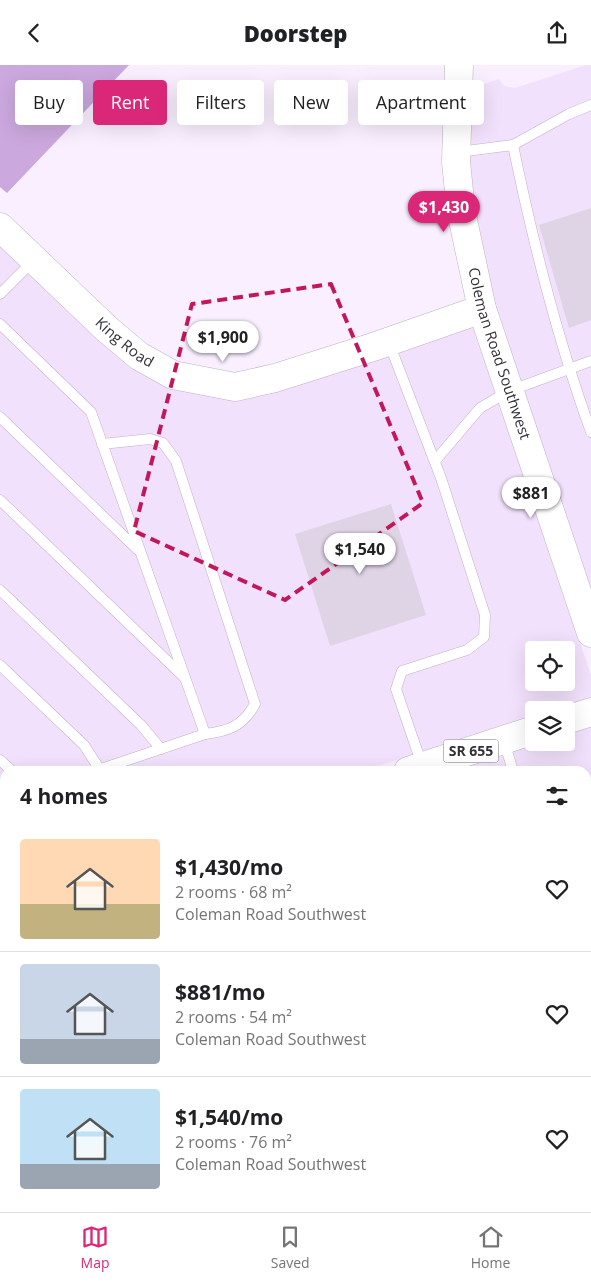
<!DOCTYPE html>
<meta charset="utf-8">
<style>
:root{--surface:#fff;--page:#f2f2f2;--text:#202124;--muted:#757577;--line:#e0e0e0;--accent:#db2777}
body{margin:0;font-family:"Open Sans",sans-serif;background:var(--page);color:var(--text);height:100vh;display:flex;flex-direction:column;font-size:19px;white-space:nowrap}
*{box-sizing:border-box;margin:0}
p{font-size:16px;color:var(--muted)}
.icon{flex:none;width:28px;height:28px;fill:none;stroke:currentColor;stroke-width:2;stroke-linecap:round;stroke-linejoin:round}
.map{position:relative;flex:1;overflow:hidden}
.details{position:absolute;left:0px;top:701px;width:591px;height:446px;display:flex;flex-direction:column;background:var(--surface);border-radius:15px 15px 0 0;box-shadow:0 5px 20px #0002}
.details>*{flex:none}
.hud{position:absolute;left:15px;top:15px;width:561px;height:45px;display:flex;gap:10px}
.buttons{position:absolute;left:525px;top:576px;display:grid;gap:10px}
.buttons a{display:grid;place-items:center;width:50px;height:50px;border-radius:5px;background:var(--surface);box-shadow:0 5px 20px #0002;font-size:25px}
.price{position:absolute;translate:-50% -42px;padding:0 11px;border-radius:18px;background:#fff;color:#222;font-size:16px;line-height:32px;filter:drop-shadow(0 1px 2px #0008)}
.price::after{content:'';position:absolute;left:50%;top:30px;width:15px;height:11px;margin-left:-8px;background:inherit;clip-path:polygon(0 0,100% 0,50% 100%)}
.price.current{background:var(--accent);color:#fff}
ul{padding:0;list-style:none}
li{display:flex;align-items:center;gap:15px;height:125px;padding:0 20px}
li+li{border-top:1px solid var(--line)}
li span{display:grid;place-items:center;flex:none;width:140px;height:100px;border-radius:5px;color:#555}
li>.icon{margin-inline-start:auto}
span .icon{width:60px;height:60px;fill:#fffc;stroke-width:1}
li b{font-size:21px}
h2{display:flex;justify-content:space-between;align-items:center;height:60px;padding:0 20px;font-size:21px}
.pill{padding:0 18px;border-radius:5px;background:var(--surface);box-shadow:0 5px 20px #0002;font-size:18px;line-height:45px}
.pill.current{background:var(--accent);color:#fff}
header{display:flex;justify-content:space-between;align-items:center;height:65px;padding:0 20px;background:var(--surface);font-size:22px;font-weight:800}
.dock{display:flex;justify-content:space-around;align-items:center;height:70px;border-top:1px solid var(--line);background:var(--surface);font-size:14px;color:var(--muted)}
.dock a{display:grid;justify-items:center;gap:2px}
.dock .current{color:var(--accent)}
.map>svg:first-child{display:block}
.built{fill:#f2e1fc;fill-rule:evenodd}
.forest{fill:#cba8de}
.building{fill:#dfd3e6}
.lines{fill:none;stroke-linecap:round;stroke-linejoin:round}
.lane-casing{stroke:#beb2c4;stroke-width:11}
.secondary-casing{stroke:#beb2c4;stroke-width:29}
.primary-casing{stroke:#beb2c4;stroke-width:29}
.lane{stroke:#fff;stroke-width:10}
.secondary{stroke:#fff;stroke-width:28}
.primary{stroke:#fff;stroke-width:28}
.rail-casing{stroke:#605a63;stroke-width:5.5}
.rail{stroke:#fff;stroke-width:4;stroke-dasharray:11;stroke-linecap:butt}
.marked{fill:none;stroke:#c2185b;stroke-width:4;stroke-dasharray:10 6;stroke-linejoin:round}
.labels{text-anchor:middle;stroke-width:4.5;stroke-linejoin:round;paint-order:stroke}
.shield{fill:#fff;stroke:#726e74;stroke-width:1}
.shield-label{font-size:14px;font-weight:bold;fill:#353038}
.street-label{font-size:15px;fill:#353038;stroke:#fff}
</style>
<header><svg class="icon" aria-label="back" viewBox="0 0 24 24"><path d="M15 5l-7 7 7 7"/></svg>Doorstep<svg class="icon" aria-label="share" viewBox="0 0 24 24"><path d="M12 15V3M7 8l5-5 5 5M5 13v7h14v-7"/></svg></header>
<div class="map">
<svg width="591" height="1147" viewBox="0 0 591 1147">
<rect width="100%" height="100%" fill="#f9efff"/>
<g class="built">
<polygon points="586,0 591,0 591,527 495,241 474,145 470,98 470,24 499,14 504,21 515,23"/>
<path d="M0,180L99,274L234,335L280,325L378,295L474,262L591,610V633L552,645H534V651L363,706H5V803L0,804ZM534,585H566V618H534Z"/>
<polygon points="591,662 591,1147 118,1147 132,1142 586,1142 586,706 454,706 542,678 566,678 566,670"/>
</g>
<g class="forest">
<polygon points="0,0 129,0 7,128 0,122"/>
<polygon points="5,853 5,1142 132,1143 118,1147 0,1147 0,854"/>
</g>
<g class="building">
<polygon points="591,143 591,255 569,263 539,160"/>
<polygon points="391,439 426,550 330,581 295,469"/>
</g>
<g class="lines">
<g class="lane-casing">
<g id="lane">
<path d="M513,80C533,178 557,273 591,367"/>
<polyline points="458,87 513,80 569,49 591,40"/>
<polyline points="0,229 34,195"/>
<polyline points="0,259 91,347 205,669 95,706"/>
<polyline points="389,278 441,413 485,550 484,572 467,585 402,606 396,624 422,700"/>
<polyline points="0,352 138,485"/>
<path d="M102,379L150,374L163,378L176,396L255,639C243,661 229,666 205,669"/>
<polyline points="435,396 480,343 509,326 591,296"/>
<polyline points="0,435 185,613"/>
<polyline points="0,525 141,660 161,684"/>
<polyline points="0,600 84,680 100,705"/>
<polyline points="504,676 513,706"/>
<polyline points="0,695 12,706"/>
<polyline points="586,811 591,810"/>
</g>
</g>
<g class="secondary-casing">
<g id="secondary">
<path id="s1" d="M459,0L456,97L461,146L482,244L591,568"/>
<path id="s2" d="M0,162L108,265L139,291L173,310L235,322L275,313L373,282L482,244"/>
</g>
</g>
<g class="primary-casing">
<g id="primary">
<polyline points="566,655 591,647"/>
<polyline points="408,706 534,665"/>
<polyline points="0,840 5,838"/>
</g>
</g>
<use href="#lane" class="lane"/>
<use href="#secondary" class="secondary"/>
<use href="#primary" class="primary"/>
<g class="rail-casing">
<g id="rail">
<polyline points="586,1008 591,1007"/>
<polyline points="172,1147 185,1142"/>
</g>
</g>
<use href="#rail" class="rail"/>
</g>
<path class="marked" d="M331,219L423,438L285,535L134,466L192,239Z"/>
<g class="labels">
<rect class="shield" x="443.5" y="674.5" width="55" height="23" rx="4"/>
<g class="shield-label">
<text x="471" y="691">SR 655</text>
</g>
<g class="street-label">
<text dy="5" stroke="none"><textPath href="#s2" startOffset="170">King Road</textPath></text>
<text dy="5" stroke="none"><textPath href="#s1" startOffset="294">Coleman Road Southwest</textPath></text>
</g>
</g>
</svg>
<div class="buttons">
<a><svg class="icon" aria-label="locate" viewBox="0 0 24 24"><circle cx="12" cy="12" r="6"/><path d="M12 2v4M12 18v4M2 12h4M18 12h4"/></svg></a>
<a><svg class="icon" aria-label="layers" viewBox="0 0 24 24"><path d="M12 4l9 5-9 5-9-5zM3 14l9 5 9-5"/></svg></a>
</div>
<b class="price current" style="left:444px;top:168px">$1,430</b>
<b class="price" style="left:223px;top:298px">$1,900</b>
<b class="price" style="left:531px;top:454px">$881</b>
<b class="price" style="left:360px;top:510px">$1,540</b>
<div class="hud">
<a class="pill">Buy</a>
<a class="pill current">Rent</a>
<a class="pill">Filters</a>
<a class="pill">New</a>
<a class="pill">Apartment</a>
</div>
<section class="details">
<h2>4 homes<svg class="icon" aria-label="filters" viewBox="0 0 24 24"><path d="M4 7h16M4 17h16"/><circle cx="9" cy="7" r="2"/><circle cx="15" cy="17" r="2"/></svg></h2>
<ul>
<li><span style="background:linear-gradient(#ffd9b3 65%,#c2b280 0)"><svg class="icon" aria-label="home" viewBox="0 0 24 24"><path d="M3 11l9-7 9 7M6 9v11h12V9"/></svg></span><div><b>$1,430/mo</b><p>2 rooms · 68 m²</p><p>Coleman Road Southwest</p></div><svg class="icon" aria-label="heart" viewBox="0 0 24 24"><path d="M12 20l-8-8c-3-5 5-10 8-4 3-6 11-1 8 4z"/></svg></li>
<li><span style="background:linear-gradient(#c9d6e8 75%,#9aa5b1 0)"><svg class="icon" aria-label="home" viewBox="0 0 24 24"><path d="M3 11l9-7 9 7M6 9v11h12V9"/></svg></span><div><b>$881/mo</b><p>2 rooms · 54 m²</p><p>Coleman Road Southwest</p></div><svg class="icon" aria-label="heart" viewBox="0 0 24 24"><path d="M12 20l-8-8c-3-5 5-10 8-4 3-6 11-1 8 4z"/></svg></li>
<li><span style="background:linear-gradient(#bfe0f5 75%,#9aa5b1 0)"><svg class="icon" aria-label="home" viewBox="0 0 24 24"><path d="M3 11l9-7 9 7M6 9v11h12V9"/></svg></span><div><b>$1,540/mo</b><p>2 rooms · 76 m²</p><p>Coleman Road Southwest</p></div><svg class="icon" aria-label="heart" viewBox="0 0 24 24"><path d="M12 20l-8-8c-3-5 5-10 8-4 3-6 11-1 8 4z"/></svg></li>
</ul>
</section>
</div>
<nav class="dock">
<a class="current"><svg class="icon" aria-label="map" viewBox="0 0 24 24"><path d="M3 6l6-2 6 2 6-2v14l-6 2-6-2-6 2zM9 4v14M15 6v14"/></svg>Map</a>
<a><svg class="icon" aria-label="saved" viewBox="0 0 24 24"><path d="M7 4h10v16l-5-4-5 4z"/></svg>Saved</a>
<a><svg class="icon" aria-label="home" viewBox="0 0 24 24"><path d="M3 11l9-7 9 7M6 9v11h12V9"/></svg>Home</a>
</nav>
